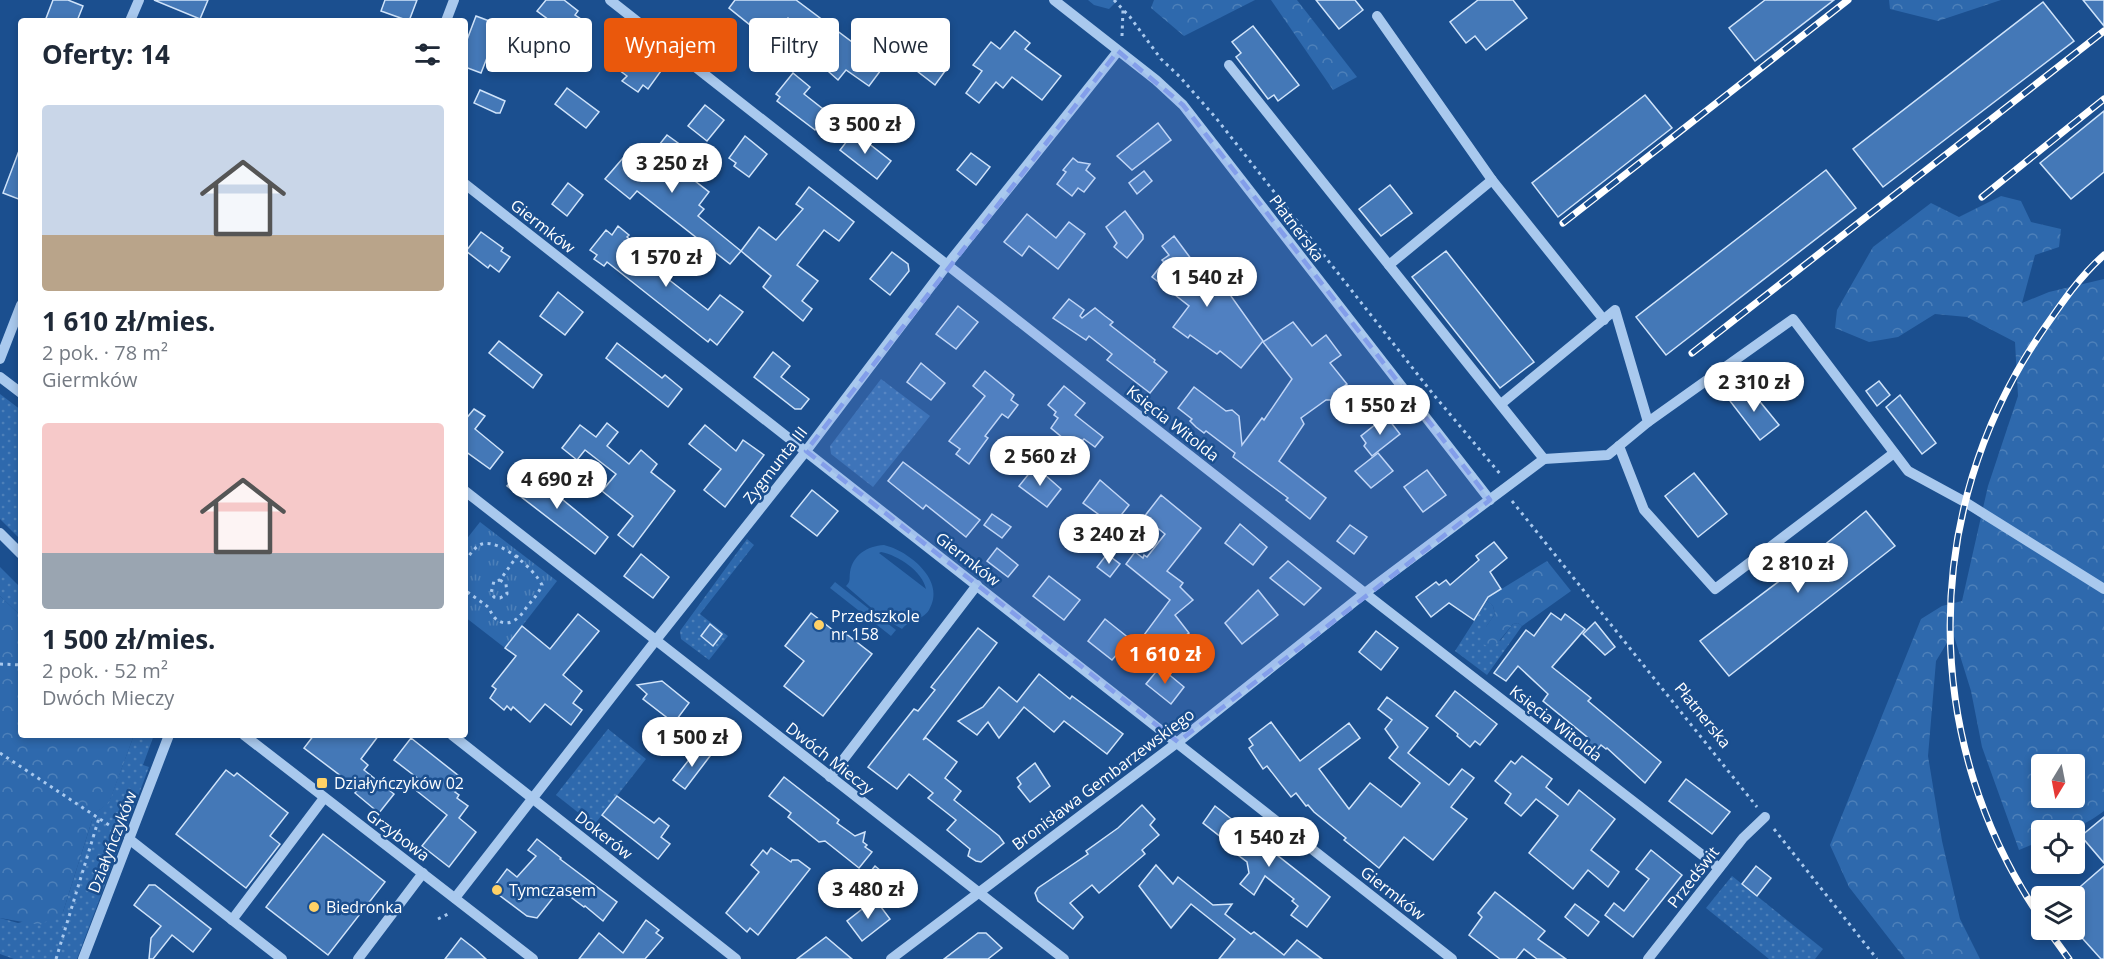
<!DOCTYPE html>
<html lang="pl">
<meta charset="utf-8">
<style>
:root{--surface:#fff;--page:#f6f6f7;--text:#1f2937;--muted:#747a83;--accent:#ea580c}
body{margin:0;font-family:"Open Sans",sans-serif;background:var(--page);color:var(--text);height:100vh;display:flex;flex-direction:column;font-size:22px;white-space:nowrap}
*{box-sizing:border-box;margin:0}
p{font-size:20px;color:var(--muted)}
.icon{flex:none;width:33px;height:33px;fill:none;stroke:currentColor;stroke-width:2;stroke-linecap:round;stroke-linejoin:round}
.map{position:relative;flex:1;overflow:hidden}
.sheet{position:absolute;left:18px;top:18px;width:450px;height:720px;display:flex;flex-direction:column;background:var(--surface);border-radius:6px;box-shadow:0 3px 9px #0003}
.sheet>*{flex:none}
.hud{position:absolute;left:486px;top:18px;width:570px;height:54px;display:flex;gap:12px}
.needle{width:39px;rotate:190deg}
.controls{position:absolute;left:2031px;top:754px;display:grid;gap:12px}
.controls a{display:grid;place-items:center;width:54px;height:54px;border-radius:6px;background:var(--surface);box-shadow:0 3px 9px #0003;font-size:30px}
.price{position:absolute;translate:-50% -51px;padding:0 14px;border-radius:21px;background:#fff;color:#222;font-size:20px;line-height:39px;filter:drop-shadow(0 2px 3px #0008)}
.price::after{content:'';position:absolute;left:50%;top:36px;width:18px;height:14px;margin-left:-9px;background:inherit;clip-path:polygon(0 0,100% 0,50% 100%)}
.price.active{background:var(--accent);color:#fff}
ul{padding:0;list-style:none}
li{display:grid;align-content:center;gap:12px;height:318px;padding:0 24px}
li span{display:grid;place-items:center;height:186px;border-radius:6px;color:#555}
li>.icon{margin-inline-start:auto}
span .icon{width:108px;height:108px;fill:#fffc;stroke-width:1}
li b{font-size:26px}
h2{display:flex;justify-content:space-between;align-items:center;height:72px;padding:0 24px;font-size:26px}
.tag{padding:0 21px;border-radius:6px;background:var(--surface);box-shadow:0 3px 9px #0003;font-size:21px;line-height:54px}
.tag.active{background:var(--accent);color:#fff}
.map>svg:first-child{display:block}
.grass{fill:url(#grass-dots)}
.forest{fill:url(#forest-crowns);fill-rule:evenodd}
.park{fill:url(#park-tufts)}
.garden{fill:#2e69ad;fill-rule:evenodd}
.building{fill:#4478b7;stroke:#cfe3fa;stroke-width:1.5}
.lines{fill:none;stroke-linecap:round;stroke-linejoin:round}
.path{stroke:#a9c9ee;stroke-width:3;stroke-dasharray:3 4.5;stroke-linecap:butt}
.minor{stroke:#a9c9ee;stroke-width:10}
.rail-casing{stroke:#fff;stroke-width:7}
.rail{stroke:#1b4f8f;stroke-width:4.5;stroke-dasharray:14;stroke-linecap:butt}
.marked{fill:#839eea;fill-opacity:0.2;stroke:#839eea;stroke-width:4.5;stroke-dasharray:12 8;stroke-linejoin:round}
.poi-dot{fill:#ffd166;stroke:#1b4f8f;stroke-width:2}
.labels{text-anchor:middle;stroke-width:5;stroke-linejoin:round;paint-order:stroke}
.street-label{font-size:16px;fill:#fff;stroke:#1b4f8f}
.poi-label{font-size:16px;fill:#fff;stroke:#1b4f8f;text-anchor:start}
</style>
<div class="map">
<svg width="2104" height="959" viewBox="0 0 2104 959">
<defs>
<pattern id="grass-dots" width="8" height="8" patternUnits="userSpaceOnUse" patternTransform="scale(1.5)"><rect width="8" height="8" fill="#2e69ad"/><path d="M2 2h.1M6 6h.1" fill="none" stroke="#4d80b9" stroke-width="1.8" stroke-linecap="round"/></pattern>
<pattern id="forest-crowns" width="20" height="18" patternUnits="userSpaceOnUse" patternTransform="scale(1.5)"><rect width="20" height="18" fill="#2e69ad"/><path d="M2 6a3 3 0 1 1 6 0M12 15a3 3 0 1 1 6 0" fill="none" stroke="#4d80b9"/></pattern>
<pattern id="park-tufts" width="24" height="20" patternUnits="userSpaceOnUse" patternTransform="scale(1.5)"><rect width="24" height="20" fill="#2e69ad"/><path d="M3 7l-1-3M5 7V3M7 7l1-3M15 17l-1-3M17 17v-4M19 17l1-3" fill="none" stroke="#4d80b9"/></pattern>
</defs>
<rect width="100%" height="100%" fill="#1b4f8f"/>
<g class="grass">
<polygon points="881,379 930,416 873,487 831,454 830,446"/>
<polygon points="0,394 21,410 21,540 0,519"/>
<polygon points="747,539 754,545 700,614 728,636 709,660 681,639 680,631"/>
<polygon points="0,567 21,588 21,616 0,596"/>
<polygon points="1487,601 1493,606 1495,614 1486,627 1500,641 1513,624 1518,623 1522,626 1487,675 1455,651"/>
<polygon points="608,729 646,759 594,825 556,795"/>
<polygon points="134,735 154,735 143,765 149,767 77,959 14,959 0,954 0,918 18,923 63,912 94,814 109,802"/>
<polygon points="1732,876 1823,949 1815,959 1769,959 1706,908"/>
</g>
<g class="forest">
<polygon points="1088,0 1118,0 1109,9 1094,5"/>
<polygon points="1154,0 1255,0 1184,36 1151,8"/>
<polygon points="1271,0 1297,0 1357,77 1333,90"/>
<polygon points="1889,0 2001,0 1938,21 1890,9"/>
<path d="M2001,196L2021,201L2031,222L2061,229L2059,247L2035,255L2022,303L2049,292L2104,279V811C2081,828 2069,831 2042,831L2041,841L2019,850L1982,747L1971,691L1953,633L1936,661L1928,756L1942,841L1960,919L1980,959H1905L1849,887L1830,845L1921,619L1942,606L1962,601L1988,486L2018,396L2015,342L1967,317L1935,314L1898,337L1869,342L1835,328L1837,310L1873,247L1931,203L1959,217ZM2042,765H2074V798H2042Z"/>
<polygon points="1547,561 1571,591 1522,626 1518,623 1513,624 1495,646 1489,647 1483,644 1480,635 1495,614 1493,606 1487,601 1490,596"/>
<polygon points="0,596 21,616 21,735 134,735 109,803 94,814 63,912 40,925 0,918"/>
</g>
<polygon class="park" points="480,522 557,581 505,648 465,617 465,541"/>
<g class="garden">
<path d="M884,545C909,551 947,581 929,610C922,621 909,620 902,629L883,618L846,586C851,581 849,579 850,572C853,555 867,546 884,545ZM881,552C898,555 923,572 926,589L879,553Z"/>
<polygon points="835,582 896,630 891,636 830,588"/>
</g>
<g class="building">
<polygon points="53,0 68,0 83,6 77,21 45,21"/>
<polygon points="154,0 208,0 200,19"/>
<polygon points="385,0 417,0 409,21 381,11"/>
<polygon points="546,0 564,0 578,11 575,15 584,21 572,37 537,11"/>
<polygon points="735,0 796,0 884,66 869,86 846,70 838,80 820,64 826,57 804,40 808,34 788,18 770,41 729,8"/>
<polygon points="1316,0 1355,0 1363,10 1339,29"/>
<polygon points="1478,0 1513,0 1527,18 1486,50 1475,36 1466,43 1450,22"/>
<polygon points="1765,0 1834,0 1755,61 1729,28"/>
<polygon points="2083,0 2104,0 2104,26"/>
<polygon points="2043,2 2074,41 1883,187 1853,149"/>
<polygon points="476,16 500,25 481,73 465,67 465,45"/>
<polygon points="1253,26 1299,85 1278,101 1274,95 1268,99 1236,57 1241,53 1232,42"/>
<polygon points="1015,31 1030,43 1025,49 1061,76 1042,100 1012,77 1003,88 996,82 979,103 966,93 982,71 973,65 991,42 1000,49"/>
<polygon points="623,41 661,71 648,89 643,85 638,92 622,81 627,76 607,61"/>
<polygon points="921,46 948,67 935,85 908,64"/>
<polygon points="793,73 810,87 804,94 828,113 815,130 777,101 780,97 776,94"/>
<polygon points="567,88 599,112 586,128 555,104"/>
<polygon points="480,90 505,101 500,113 496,113 474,103"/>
<polygon points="1645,95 1672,128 1558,217 1532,183"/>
<polygon points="705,105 724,120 707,141 688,126"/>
<polygon points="2104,111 2104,172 2071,199 2040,163"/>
<polygon points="1158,123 1171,140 1132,170 1117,156"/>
<polygon points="854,132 891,161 877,179 840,150"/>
<polygon points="667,135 682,146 677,153 688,161 681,170 709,192 699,205 704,209 698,216 741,251 730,264 637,191 630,199 605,179 623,158 639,170"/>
<polygon points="745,136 767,154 749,177 734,166 736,163 729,158"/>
<polygon points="20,148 21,149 21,200 3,193"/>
<polygon points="971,153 990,167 976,185 957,170"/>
<polygon points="1073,158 1078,162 1090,164 1086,170 1095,178 1084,192 1078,188 1072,196 1057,184 1066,172 1063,170"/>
<polygon points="1826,170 1856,208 1666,355 1636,317"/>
<polygon points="1144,171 1152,181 1137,194 1129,183"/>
<polygon points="568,183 583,195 567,216 552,204"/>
<polygon points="1390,185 1412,213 1381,236 1359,209"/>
<polygon points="809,187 854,222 839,241 824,230 797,265 818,281 802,301 812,309 803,321 763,287 771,276 741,251 759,227 776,240 803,209 796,204"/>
<polygon points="1125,211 1143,235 1143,239 1127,258 1114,247 1117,243 1106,227"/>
<polygon points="1027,214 1056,238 1069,222 1085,234 1058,269 1029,246 1022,256 1004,242"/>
<polygon points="618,226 629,235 627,237 636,245 629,253 652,271 661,260 675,271 668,279 708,310 720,295 743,312 717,345 710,339 708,342 607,262 604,266 594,259 597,255 590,250 606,230 612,235"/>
<polygon points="481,232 503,248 501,251 510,257 499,272 490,265 488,268 466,251"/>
<polygon points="1174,236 1218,295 1226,289 1263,341 1241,368 1220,351 1217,354 1190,335 1188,338 1173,327 1189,306 1152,277 1164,262 1162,260 1169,255 1162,246"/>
<polygon points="1446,251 1534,362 1500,388 1412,277"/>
<polygon points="892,252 908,264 909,271 890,295 870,279"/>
<polygon points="558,292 583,312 565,335 540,316"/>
<polygon points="1069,299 1084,310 1080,316 1082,318 1095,308 1105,316 1113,322 1110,325 1155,360 1154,362 1167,372 1150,393 1107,360 1112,354 1089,336 1086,340 1053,318"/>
<polygon points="958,306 978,322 956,349 936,334"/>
<polygon points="1293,322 1312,346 1326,335 1341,355 1330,363 1347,384 1334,393 1333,400 1326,400 1301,418 1304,424 1279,461 1326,498 1310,519 1286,500 1288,498 1233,457 1235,453 1206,431 1204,433 1196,427 1190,421 1192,419 1178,408 1194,387 1226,411 1232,410 1239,416 1242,445 1262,418 1264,420 1292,379 1263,342"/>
<polygon points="499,341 542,375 533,388 489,353"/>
<polygon points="617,343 662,378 665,375 682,389 668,407 606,358"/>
<polygon points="773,352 790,366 781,377 809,399 801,409 795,409 754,377"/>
<polygon points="921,363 945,383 931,400 907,382"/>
<polygon points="985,371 1014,395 1011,400 1018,405 1008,418 1002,414 985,436 988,438 969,464 956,454 960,449 949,441 985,396 973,386"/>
<polygon points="1879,381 1890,395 1877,406 1866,391"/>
<polygon points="1064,386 1085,403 1075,415 1103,437 1095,447 1084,439 1076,449 1051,428 1058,418 1054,415 1056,412 1048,405"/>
<polygon points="1748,387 1779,425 1760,440 1730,401"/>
<polygon points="1900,395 1936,443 1922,454 1886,407"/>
<polygon points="474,409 485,416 475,429 503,452 490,469 465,451 465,420"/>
<polygon points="1386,416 1400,434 1372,456 1364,446 1366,443 1361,436"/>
<polygon points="607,423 618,432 607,446 629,464 641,450 657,464 651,472 675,491 633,547 618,535 633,516 602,491 616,474 585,450 577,460 562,448 580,425 596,437"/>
<polygon points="705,425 736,451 743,440 764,455 725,507 704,490 721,469 689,444"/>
<polygon points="1378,453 1393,471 1371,488 1355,471"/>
<polygon points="903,462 980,520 966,537 926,505 923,509 888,481"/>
<polygon points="1035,466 1061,489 1047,507 1019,486"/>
<polygon points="523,467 608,537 595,554 507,486"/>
<polygon points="1427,470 1446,495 1423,512 1404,487"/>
<polygon points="1694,473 1727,514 1698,537 1665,496"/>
<polygon points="1100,480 1129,505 1111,528 1101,519 1102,517 1083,503"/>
<polygon points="812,490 838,511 817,536 791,516"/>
<polygon points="1161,495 1201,528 1167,571 1183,583 1180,587 1193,600 1175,615 1189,633 1175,643 1182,652 1167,664 1155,650 1141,639 1170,600 1126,564 1135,552 1143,558 1144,555 1147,557 1165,534 1144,517"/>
<polygon points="1866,511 1895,546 1729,676 1700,641 1790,573"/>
<polygon points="992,514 1011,527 1002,538 984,525"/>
<polygon points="1240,524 1267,547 1253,565 1225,543"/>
<polygon points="1350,525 1367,537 1354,554 1337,541"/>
<polygon points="1494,542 1507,558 1490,572 1501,589 1488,597 1474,620 1449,603 1431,617 1416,597 1436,582 1439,585 1446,580 1450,585 1479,560 1476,556"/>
<polygon points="997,548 1018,565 1008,577 987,561"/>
<polygon points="641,554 669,577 653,598 624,576"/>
<polygon points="1107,554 1120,564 1110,577 1097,567"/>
<polygon points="1288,561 1321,588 1304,605 1270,578"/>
<polygon points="1049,576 1080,600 1064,620 1033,596"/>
<polygon points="1258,590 1278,615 1242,644 1225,623"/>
<polygon points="811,613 842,637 845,633 872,654 823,716 784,686 804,661 785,646"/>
<polygon points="1551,613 1561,620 1565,614 1585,629 1552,667 1591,698 1588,701 1661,762 1645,783 1607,748 1606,749 1601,745 1596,751 1588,745 1587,737 1543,701 1548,694 1518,666 1506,681 1494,673 1526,630 1534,636"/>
<polygon points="578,614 599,631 563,675 582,691 573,703 582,710 571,725 545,704 530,722 513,707 511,710 507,706 504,710 490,698 496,689 492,686 516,656 505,648 522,626 550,649"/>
<polygon points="1105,619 1130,639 1112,660 1088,641"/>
<polygon points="1595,622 1615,647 1605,655 1583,634"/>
<polygon points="710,624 722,634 713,646 701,636"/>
<polygon points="978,628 997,643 923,740 926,738 957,762 945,778 961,791 954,800 999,836 1004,843 981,862 976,861 968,856 970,849 947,830 956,820 928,798 933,793 909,774 897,789 868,767 914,709 918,711 935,690 931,687"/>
<polygon points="1376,631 1398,648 1381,670 1359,652"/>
<polygon points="1160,667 1184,687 1171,704 1146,684"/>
<polygon points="1039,674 1070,699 1072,696 1123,734 1107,754 1064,721 1054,732 1024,707 999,738 988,722 977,735 958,721 983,707 999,687 1017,702"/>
<polygon points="662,681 689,703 674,723 643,699 647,694 637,685"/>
<polygon points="1455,691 1497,724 1480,745 1475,741 1470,747 1457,736 1458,734 1436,716"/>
<polygon points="1387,697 1428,728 1408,753 1449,785 1462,769 1474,778 1451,807 1467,819 1433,860 1404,837 1379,868 1344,840 1346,838 1314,812 1308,805 1306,806 1296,793 1291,797 1267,766 1263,769 1249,748 1253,745 1249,739 1271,722 1300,761 1349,723 1360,738 1319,769 1349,809 1370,783 1401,807 1420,783 1389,758 1398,747 1385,729 1392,720 1378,709"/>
<polygon points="314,735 379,735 361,759 368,765 364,770 394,794 379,813 355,793 358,789 304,748"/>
<polygon points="411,738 464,780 455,792 459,795 457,798 468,806 459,818 476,832 449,867 422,846 447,815 413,788 420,780 394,760"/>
<polygon points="699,747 710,756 685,789 673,780"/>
<polygon points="1522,756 1552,779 1546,787 1568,805 1579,790 1615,819 1591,850 1619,872 1608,887 1588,870 1573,889 1529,853 1558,816 1536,799 1521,816 1505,803 1511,794 1495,781 1511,761 1515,764"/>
<polygon points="1035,763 1050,786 1030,802 1018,787 1021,784 1017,778"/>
<polygon points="226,770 234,776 237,773 288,813 270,836 280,844 246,888 176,834"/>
<polygon points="784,777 839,820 837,823 855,836 865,832 863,842 867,845 865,847 872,852 859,868 825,841 819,842 788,817 791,813 769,796"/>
<polygon points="1686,779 1730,812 1712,834 1669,801"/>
<polygon points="617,796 654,823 659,818 669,826 661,837 670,844 658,859 602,815"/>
<polygon points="1142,805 1155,819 1150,825 1159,835 1142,850 1145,854 1099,893 1092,885 1070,903 1083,917 1073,929 1038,901 1035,893 1038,888 1088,854 1086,851 1118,828"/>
<polygon points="1215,806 1330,897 1307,927 1291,915 1298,906 1292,901 1294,899 1265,876 1254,895 1240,884 1249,873 1247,862 1234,852 1236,849 1203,823"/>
<polygon points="2104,817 2104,863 2081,836"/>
<polygon points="323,834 385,882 328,955 266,907"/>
<polygon points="537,839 561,858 560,859 617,902 603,921 585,906 584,907 560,889 537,918 527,916 499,895 495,885 507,869 517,877 536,856 528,850"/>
<polygon points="771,848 791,862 792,860 798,860 810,869 758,935 750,928 747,932 726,913 759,872 751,865 763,850 767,854"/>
<polygon points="1651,850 1682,875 1633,937 1605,915 1614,903 1624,911 1649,879 1636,869"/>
<polygon points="1156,865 1173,884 1178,877 1213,905 1232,904 1225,914 1251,934 1254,932 1284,955 1297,940 1322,959 1219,959 1235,939 1191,904 1171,928 1139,886"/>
<polygon points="875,866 893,881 879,897 862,882"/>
<polygon points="1756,866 1771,878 1757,896 1742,884"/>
<polygon points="2104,866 2104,959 2101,959 2074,929 2074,892"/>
<polygon points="149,885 155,885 211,929 193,952 172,935 153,959 149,959 151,938 161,926 134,905"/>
<polygon points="1495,892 1545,931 1538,939 1566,959 1537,959 1524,949 1516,959 1500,959 1469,935 1482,917 1478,913"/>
<polygon points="875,899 890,919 862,941 847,921"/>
<polygon points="1575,904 1599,922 1588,936 1565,917"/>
<polygon points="646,920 659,930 656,933 663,938 645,959 579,959 599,933 623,953"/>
<polygon points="978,933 986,933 1002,948 988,959 944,959"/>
<polygon points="826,937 852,959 797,959"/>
<polygon points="461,938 475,949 486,959 445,959"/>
</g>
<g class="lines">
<g class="path">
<polyline points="1114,0 1130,17 1161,59 1180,77 1216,118 1433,394 1501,475"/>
<polyline points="1122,36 1123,10"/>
<polyline points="1512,501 1757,807"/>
<path d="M465,561C470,555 475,546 482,544C501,539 535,570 542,585C538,595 532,600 526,608C520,618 508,629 496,619C492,616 491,611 488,607C481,601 472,596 465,590"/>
<polyline points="500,580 506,584 507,594 500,598 494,597 491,593 494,581 500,580 520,552"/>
<polyline points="0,664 21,665"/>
<polyline points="0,753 118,831"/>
<polyline points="1774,829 1877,959"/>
<polyline points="438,919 450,913"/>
<polyline points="56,959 99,818"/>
</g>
<g class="minor">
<polyline points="610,0 1380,605 1719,868"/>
<polyline points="1054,0 1156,80 1183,105 1490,500"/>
<polyline points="1377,16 1492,180"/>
<polyline points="130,21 139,0"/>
<polyline points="446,21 454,0"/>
<polyline points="465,184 1452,959"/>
<polyline points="1389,265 1492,180 1604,320"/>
<polyline points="0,359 21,305"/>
<polyline points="0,377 21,393"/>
<polyline points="1501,404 1615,310 1648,422 1608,455 1544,459"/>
<polyline points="1648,422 1793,319 1908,471 1965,502 2104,589"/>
<polyline points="1619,446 1644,510 1715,589 1894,453"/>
<polyline points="465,491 1064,959"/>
<polyline points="0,533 21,554"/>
<polyline points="244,735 533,959"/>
<polyline points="452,735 736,959"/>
<polyline points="830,777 977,585"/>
<polyline points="129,839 282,959"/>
<polyline points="455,898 656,640 806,451 947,265 1118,51"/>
<polyline points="232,920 324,798"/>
<polyline points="83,959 169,735"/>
<polyline points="358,959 423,873"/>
<polyline points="891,959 1178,742 1365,593 1544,459 1229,65"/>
<polyline points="1648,959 1743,838 1765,817"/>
</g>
<g class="rail-casing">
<g id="rail">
<polyline points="1982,197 2104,99"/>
<polyline points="1563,223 1848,0"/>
<polyline points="1692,353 2104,31"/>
<path d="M2042,920C1920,743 1920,513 2039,336C2059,307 2078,278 2104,255"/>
<polyline points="2048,930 2069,959"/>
</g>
</g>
<use href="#rail" class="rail"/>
</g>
<path class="marked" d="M1118,51L1183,105L1490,500L1178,742L806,451Z"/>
<g class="poi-dot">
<circle cx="819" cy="625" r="6"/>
<rect x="316" y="777" width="12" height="12" rx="3"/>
<circle cx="497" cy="890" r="6"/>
<circle cx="314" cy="907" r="6"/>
</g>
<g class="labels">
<g class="street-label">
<text transform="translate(543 226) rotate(38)" y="6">Giermków</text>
<text transform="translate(1297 228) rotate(53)" y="6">Płatnerska</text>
<text transform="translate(1173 423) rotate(38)" y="6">Księcia Witolda</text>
<text transform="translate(775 465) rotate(-52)" y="6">Zygmunta III</text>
<text transform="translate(968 559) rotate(38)" y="6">Giermków</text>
<text transform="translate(1703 715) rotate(51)" y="6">Płatnerska</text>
<text transform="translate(1556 723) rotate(38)" y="6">Księcia Witolda</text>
<text transform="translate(830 758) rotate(38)" y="6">Dwóch Mieczy</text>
<text transform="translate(1103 779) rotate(-37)" y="6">Bronisława Gembarzewskiego</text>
<text transform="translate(398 835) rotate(37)" y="6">Grzybowa</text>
<text transform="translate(604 835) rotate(38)" y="6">Dokerów</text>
<text transform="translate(112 842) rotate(-69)" y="6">Działyńczyków</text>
<text transform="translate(1693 877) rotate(-52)" y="6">Przedświt</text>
<text transform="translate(1393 893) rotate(38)" y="6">Giermków</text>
</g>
<g class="poi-label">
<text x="831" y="622">Przedszkole<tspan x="831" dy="18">nr 158</tspan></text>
<text x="334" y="789">Działyńczyków 02</text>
<text x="509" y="896">Tymczasem</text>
<text x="326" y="913">Biedronka</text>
</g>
</g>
</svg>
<div class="controls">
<a><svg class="needle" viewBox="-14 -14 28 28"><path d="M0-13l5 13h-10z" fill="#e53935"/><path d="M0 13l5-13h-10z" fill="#747a83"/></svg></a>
<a><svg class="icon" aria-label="locate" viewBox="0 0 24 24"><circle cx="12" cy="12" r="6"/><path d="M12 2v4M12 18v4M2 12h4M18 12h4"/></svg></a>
<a><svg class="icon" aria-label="layers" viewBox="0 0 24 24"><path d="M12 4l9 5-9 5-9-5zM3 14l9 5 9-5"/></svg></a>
</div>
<b class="price" style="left:865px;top:155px">3 500 zł</b>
<b class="price" style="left:672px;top:194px">3 250 zł</b>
<b class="price" style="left:666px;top:288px">1 570 zł</b>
<b class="price" style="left:1207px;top:308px">1 540 zł</b>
<b class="price" style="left:1754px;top:413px">2 310 zł</b>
<b class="price" style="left:1380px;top:436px">1 550 zł</b>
<b class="price" style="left:1040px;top:487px">2 560 zł</b>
<b class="price" style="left:557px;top:510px">4 690 zł</b>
<b class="price" style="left:1109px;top:565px">3 240 zł</b>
<b class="price" style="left:1798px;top:594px">2 810 zł</b>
<b class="price active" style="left:1165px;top:685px">1 610 zł</b>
<b class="price" style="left:692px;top:768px">1 500 zł</b>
<b class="price" style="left:1269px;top:868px">1 540 zł</b>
<b class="price" style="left:868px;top:920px">3 480 zł</b>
<div class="hud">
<a class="tag">Kupno</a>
<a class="tag active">Wynajem</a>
<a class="tag">Filtry</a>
<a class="tag">Nowe</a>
</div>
<section class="sheet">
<h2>Oferty: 14<svg class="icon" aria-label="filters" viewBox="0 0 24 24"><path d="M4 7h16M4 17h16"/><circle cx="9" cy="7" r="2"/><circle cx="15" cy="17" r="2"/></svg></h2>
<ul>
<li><span style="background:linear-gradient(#c9d6e8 70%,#b9a48a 0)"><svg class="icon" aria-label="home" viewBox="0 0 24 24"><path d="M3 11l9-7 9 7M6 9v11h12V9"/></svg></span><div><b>1 610 zł/mies.</b><p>2 pok. · 78 m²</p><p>Giermków</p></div></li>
<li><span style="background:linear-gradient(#f6c9c9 70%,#9aa5b1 0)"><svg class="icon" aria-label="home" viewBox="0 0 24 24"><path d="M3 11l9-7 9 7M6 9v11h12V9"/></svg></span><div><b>1 500 zł/mies.</b><p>2 pok. · 52 m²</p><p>Dwóch Mieczy</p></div></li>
</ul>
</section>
</div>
